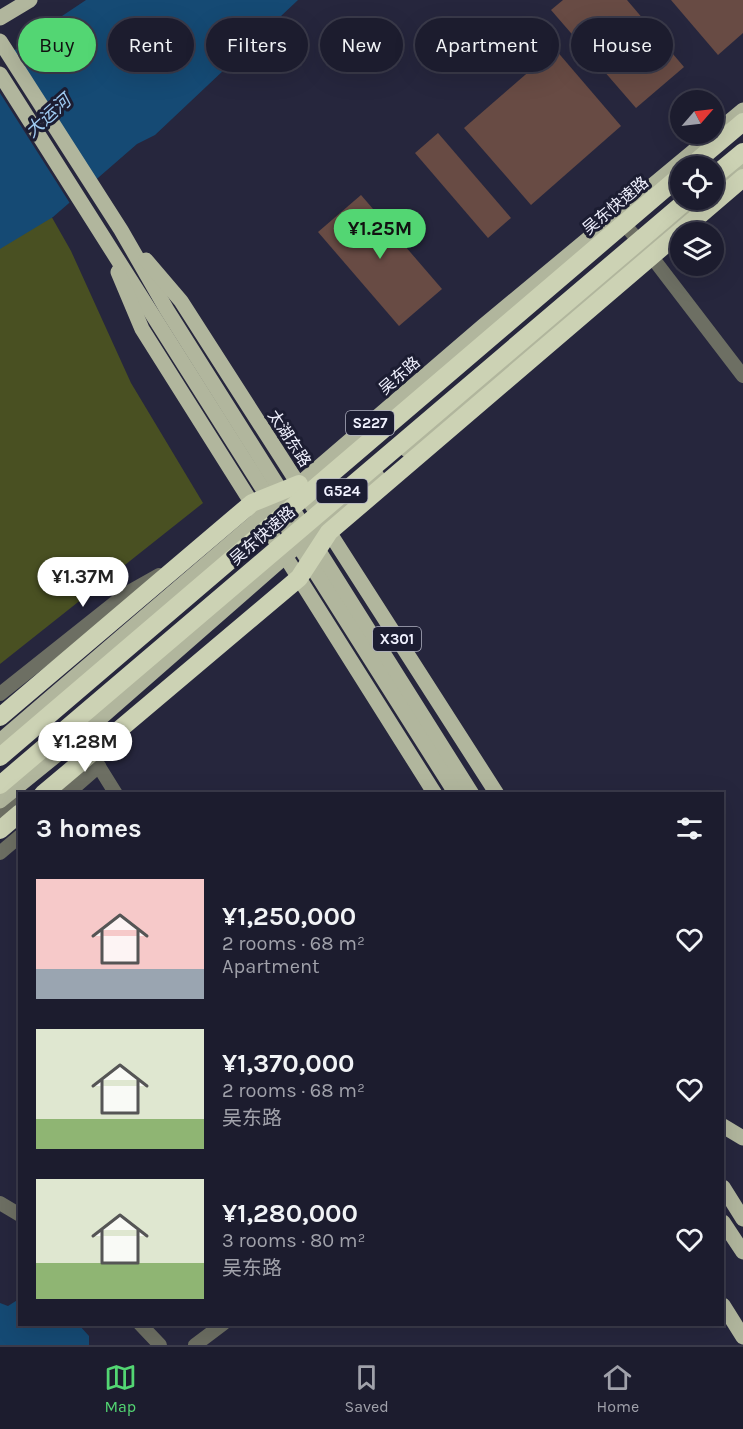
<!DOCTYPE html>
<meta charset="utf-8">
<style>
:root{--surface:#1c1c2e;--page:#252536;--text:#f1f3f6;--muted:#a0a1aa;--line:#3a3a4a;--accent:#53d673}
body{margin:0;font-family:Karla,"Noto Sans SC",sans-serif;background:var(--page);color:var(--text);height:100vh;display:flex;flex-direction:column;font-size:22px;white-space:nowrap}
*{box-sizing:border-box;margin:0}
p{font-size:20px;color:var(--muted)}
.icon{flex:none;width:33px;height:33px;fill:none;stroke:currentColor;stroke-width:2;stroke-linecap:round;stroke-linejoin:round}
.map{position:relative;flex:1;overflow:hidden}
.side{position:absolute;left:18px;top:792px;width:706px;height:534px;display:flex;flex-direction:column;background:var(--surface);border-radius:0px;box-shadow:0 6px 24px #0002,0 0 0 2px var(--line)}
.side>*{flex:none}
.top-card{position:absolute;left:18px;top:18px;width:708px;height:54px;display:flex;gap:12px}
.needle{width:39px;rotate:62deg}
.fabs{position:absolute;left:670px;top:90px;display:grid;gap:12px}
.fabs a{display:grid;place-items:center;width:54px;height:54px;border-radius:50%;background:var(--surface);box-shadow:0 6px 24px #0002,0 0 0 2px var(--line);font-size:30px}
.price{position:absolute;translate:-50% -51px;padding:0 14px;border-radius:21px;background:#fff;color:#222;font-size:20px;line-height:39px;filter:drop-shadow(0 2px 3px #0008)}
.price::after{content:'';position:absolute;left:50%;top:36px;width:18px;height:14px;margin-left:-9px;background:inherit;clip-path:polygon(0 0,100% 0,50% 100%)}
.price.active{background:var(--accent);color:#111}
ul{padding:0;list-style:none}
li{display:flex;align-items:center;gap:18px;height:150px;padding:0 18px}
li span{display:grid;place-items:center;flex:none;width:168px;height:120px;border-radius:0px;color:#555}
li>.icon{margin-inline-start:auto}
span .icon{width:72px;height:72px;fill:#fffc;stroke-width:1}
li b{font-size:26px}
h2{display:flex;justify-content:space-between;align-items:center;height:72px;padding:0 18px;font-size:26px}
.chip{padding:0 21px;border-radius:27px;background:var(--surface);box-shadow:0 6px 24px #0002,0 0 0 2px var(--line);font-size:21px;line-height:54px}
.chip.active{background:var(--accent);color:#111}
.tabs{display:flex;justify-content:space-around;align-items:center;height:84px;border-top:2px solid var(--line);background:var(--surface);font-size:16px;color:var(--muted)}
.tabs a{display:grid;justify-items:center;gap:3px}
.tabs .active{color:var(--accent)}
.map>svg:first-child{display:block}
.green{fill:#495022}
.water{fill:#154a74}
.pier{fill:#26263d}
.building{fill:#684b44}
.lines{fill:none;stroke-linecap:round;stroke-linejoin:round}
.minor{stroke:#6d6f63;stroke-width:14}
.major{stroke:#b1b69d;stroke-width:15}
.highway{stroke:#ccd2b4;stroke-width:18}
.labels{text-anchor:middle;stroke-width:6;stroke-linejoin:round;paint-order:stroke}
.shield{fill:#1c1d32;stroke:#b0b1c1;stroke-width:1.5}
.shield-label{font-size:15px;font-weight:bold;fill:#f0f1fe}
.street-label{font-size:16px;fill:#f0f1fe;stroke:#1c1d32}
.water-label{font-size:18px;font-style:italic;fill:#a0cbf2;stroke:#1c1d32}
</style>
<div class="map">
<svg width="743" height="1345" viewBox="0 0 743 1345">
<rect width="100%" height="100%" fill="#26263d"/>
<polygon class="green" points="0,126 71,251 131,383 203,503 0,664"/>
<g class="water">
<polygon points="86,0 298,0 155,135 137,144 53,217 0,249 0,58 42,35 53,22"/>
<polygon points="19,1299 20,1324 79,1325 89,1336 89,1345 0,1345 0,1303 8,1306"/>
</g>
<polygon class="pier" points="0,54 97,182 71,205 0,93"/>
<g class="building">
<polygon points="563,0 627,0 684,67 636,108 551,10"/>
<polygon points="671,0 743,0 743,33 718,55"/>
<polygon points="555,49 621,126 531,205 464,128"/>
<polygon points="438,133 511,218 488,238 415,153"/>
<polygon points="361,195 442,289 399,326 318,232"/>
</g>
<g class="lines">
<g class="minor">
<polyline points="618,217 645,248 743,376"/>
<polyline points="0,694 127,593 159,575"/>
<polyline points="72,744 80,736 116,794"/>
<polyline points="67,794 99,766"/>
<polyline points="0,811 16,796"/>
<polyline points="0,853 20,836"/>
<polyline points="0,1203 20,1215"/>
<polyline points="140,1324 160,1345"/>
<polyline points="195,1345 223,1324"/>
</g>
<g class="major">
<polyline points="0,18 30,0"/>
<polyline points="0,41 121,230 167,310 472,794"/>
<polyline points="0,74 456,794"/>
<polyline points="714,190 743,166"/>
<polyline points="146,260 181,301 497,794"/>
<polyline points="118,272 142,329 435,794"/>
<polyline points="407,450 703,200"/>
<polyline points="0,741 483,326 743,110"/>
<polyline points="0,801 80,736 377,476"/>
<polyline points="723,1126 743,1138"/>
<polyline points="723,1187 743,1219"/>
<polyline points="723,1222 743,1252"/>
<polyline points="723,1305 743,1337"/>
</g>
<g class="highway">
<polyline points="691,166 743,122"/>
<polyline points="714,176 743,152"/>
<polyline points="0,717 252,503 299,484"/>
<polyline points="0,757 681,175"/>
<polyline points="0,785 687,200"/>
<polyline points="43,794 299,578 329,532 743,178"/>
<polyline points="0,830 20,813"/>
</g>
</g>
<g class="labels">
<g class="shield">
<rect x="346" y="411" width="48" height="24" rx="4.5"/>
<rect x="316.5" y="479" width="51" height="24" rx="4.5"/>
<rect x="373" y="627" width="48" height="24" rx="4.5"/>
</g>
<g class="shield-label">
<text x="370" y="428">S227</text>
<text x="342" y="496">G524</text>
<text x="397" y="644">X301</text>
</g>
<g class="street-label">
<text transform="translate(615 205) rotate(-40)" y="6">吴东快速路</text>
<text transform="translate(399 375) rotate(-41)" y="6">吴东路</text>
<text transform="translate(290 438) rotate(57)" y="6">太湖东路</text>
<text transform="translate(262 535) rotate(-41)" y="6">吴东快速路</text>
</g>
<g class="water-label">
<text transform="translate(48 116) rotate(-42)" y="6">大运河</text>
</g>
</g>
</svg>
<div class="fabs">
<a><svg class="needle" viewBox="-14 -14 28 28"><path d="M0-13l5 13h-10z" fill="#e53935"/><path d="M0 13l5-13h-10z" fill="#a0a1aa"/></svg></a>
<a><svg class="icon" aria-label="locate" viewBox="0 0 24 24"><circle cx="12" cy="12" r="6"/><path d="M12 2v4M12 18v4M2 12h4M18 12h4"/></svg></a>
<a><svg class="icon" aria-label="layers" viewBox="0 0 24 24"><path d="M12 4l9 5-9 5-9-5zM3 14l9 5 9-5"/></svg></a>
</div>
<b class="price active" style="left:380px;top:260px">¥1.25M</b>
<b class="price" style="left:83px;top:608px">¥1.37M</b>
<b class="price" style="left:85px;top:773px">¥1.28M</b>
<div class="top-card">
<a class="chip active">Buy</a>
<a class="chip">Rent</a>
<a class="chip">Filters</a>
<a class="chip">New</a>
<a class="chip">Apartment</a>
<a class="chip">House</a>
</div>
<section class="side">
<h2>3 homes<svg class="icon" aria-label="filters" viewBox="0 0 24 24"><path d="M4 7h16M4 17h16"/><circle cx="9" cy="7" r="2"/><circle cx="15" cy="17" r="2"/></svg></h2>
<ul>
<li><span style="background:linear-gradient(#f6c9c9 75%,#9aa5b1 0)"><svg class="icon" aria-label="home" viewBox="0 0 24 24"><path d="M3 11l9-7 9 7M6 9v11h12V9"/></svg></span><div><b>¥1,250,000</b><p>2 rooms · 68 m²</p><p>Apartment</p></div><svg class="icon" aria-label="heart" viewBox="0 0 24 24"><path d="M12 20l-8-8c-3-5 5-10 8-4 3-6 11-1 8 4z"/></svg></li>
<li><span style="background:linear-gradient(#dfe7d0 75%,#8fb573 0)"><svg class="icon" aria-label="home" viewBox="0 0 24 24"><path d="M3 11l9-7 9 7M6 9v11h12V9"/></svg></span><div><b>¥1,370,000</b><p>2 rooms · 68 m²</p><p>吴东路</p></div><svg class="icon" aria-label="heart" viewBox="0 0 24 24"><path d="M12 20l-8-8c-3-5 5-10 8-4 3-6 11-1 8 4z"/></svg></li>
<li><span style="background:linear-gradient(#dfe7d0 70%,#8fb573 0)"><svg class="icon" aria-label="home" viewBox="0 0 24 24"><path d="M3 11l9-7 9 7M6 9v11h12V9"/></svg></span><div><b>¥1,280,000</b><p>3 rooms · 80 m²</p><p>吴东路</p></div><svg class="icon" aria-label="heart" viewBox="0 0 24 24"><path d="M12 20l-8-8c-3-5 5-10 8-4 3-6 11-1 8 4z"/></svg></li>
</ul>
</section>
</div>
<nav class="tabs">
<a class="active"><svg class="icon" aria-label="map" viewBox="0 0 24 24"><path d="M3 6l6-2 6 2 6-2v14l-6 2-6-2-6 2zM9 4v14M15 6v14"/></svg>Map</a>
<a><svg class="icon" aria-label="saved" viewBox="0 0 24 24"><path d="M7 4h10v16l-5-4-5 4z"/></svg>Saved</a>
<a><svg class="icon" aria-label="home" viewBox="0 0 24 24"><path d="M3 11l9-7 9 7M6 9v11h12V9"/></svg>Home</a>
</nav>
